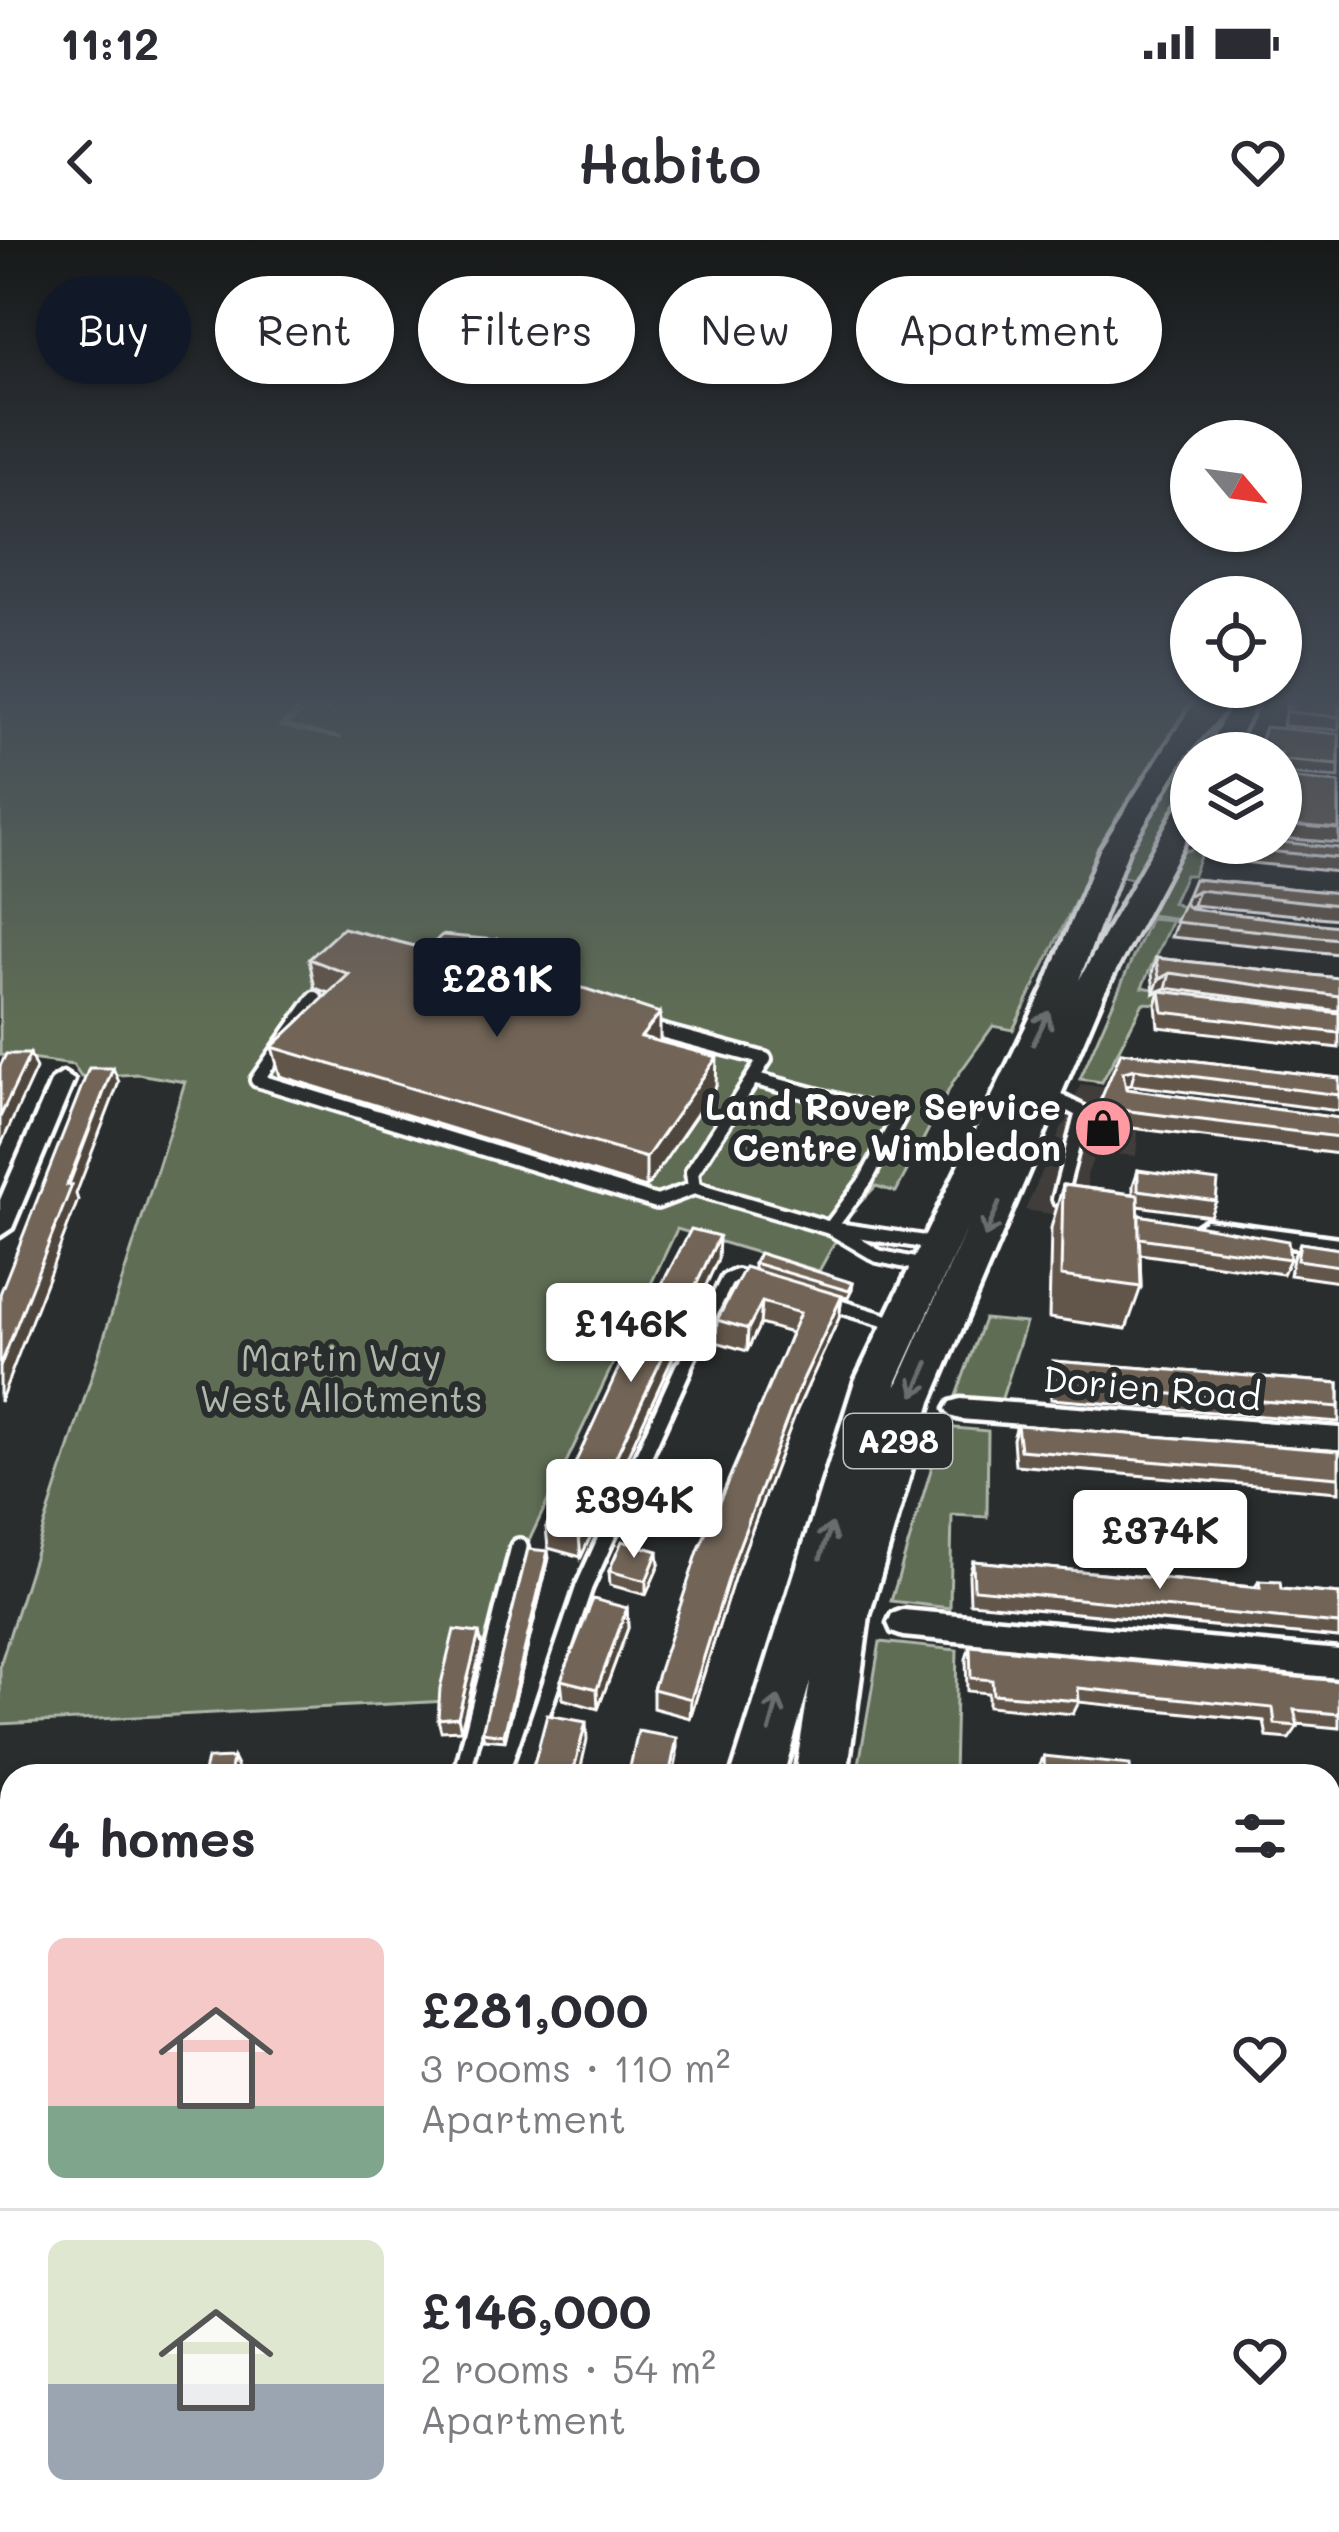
<!DOCTYPE html>
<meta charset="utf-8">
<style>
:root{--surface:#fff;--page:#f2f2f3;--text:#2b2b33;--muted:#7c7c81;--line:#e1e1e2;--accent:#111827}
body{margin:0;font-family:Mali,sans-serif;background:var(--page);color:var(--text);height:100vh;display:flex;flex-direction:column;font-size:45px;white-space:nowrap}
*{box-sizing:border-box;margin:0}
p{font-size:39px;color:var(--muted)}
.icon{flex:none;width:66px;height:66px;fill:none;stroke:currentColor;stroke-width:2;stroke-linecap:round;stroke-linejoin:round}
.map{position:relative;flex:1;overflow:hidden}
.panel{position:absolute;left:0px;top:1524px;width:1341px;height:768px;display:flex;flex-direction:column;background:var(--surface);border-radius:36px 36px 0 0;box-shadow:0 3px 9px #0004}
.panel>*{flex:none}
.banner{position:absolute;left:36px;top:36px;width:1269px;height:108px;display:flex;gap:24px}
.needle{width:78px;rotate:119deg}
.fabs{position:absolute;left:1170px;top:180px;display:grid;gap:24px}
.fabs a{display:grid;place-items:center;width:132px;height:132px;border-radius:50%;background:var(--surface);box-shadow:0 3px 9px #0004;font-size:60px}
.price{position:absolute;translate:-50% -102px;padding:0 27px;border-radius:12px;background:#fff;color:#222;font-size:39px;line-height:78px;filter:drop-shadow(0 3px 6px #0008)}
.price::after{content:'';position:absolute;left:50%;top:72px;width:36px;height:27px;margin-left:-18px;background:inherit;clip-path:polygon(0 0,100% 0,50% 100%)}
.price.active{background:var(--accent);color:#fff}
ul{padding:0;list-style:none}
li{display:flex;align-items:center;gap:36px;height:300px;padding:0 48px}
li+li{border-top:3px solid var(--line)}
li span{display:grid;place-items:center;flex:none;width:336px;height:240px;border-radius:18px;color:#555}
li>.icon{margin-inline-start:auto}
span .icon{width:144px;height:144px;fill:#fffc;stroke-width:1}
li b{font-size:51px}
h2{display:flex;justify-content:space-between;align-items:center;height:144px;padding:0 48px;font-size:51px}
.chip{padding:0 42px;border-radius:54px;background:var(--surface);box-shadow:0 3px 9px #0004;font-size:42px;line-height:108px}
.chip.active{background:var(--accent);color:#fff}
.status{display:flex;justify-content:space-between;align-items:center;height:84px;padding:0 60px;background:var(--surface);direction:ltr}
.status svg{height:33px;fill:currentColor}
header{display:flex;justify-content:space-between;align-items:center;height:156px;padding:0 48px;background:var(--surface);font-size:54px;font-weight:600}
.map>svg:first-child{display:block}
.built{fill:#403e3b}
.green{fill:#5f6d55;stroke:#afb6aa;stroke-width:3}
.lines{fill:none;stroke-linecap:round;stroke-linejoin:round}
.service-far1-casing{stroke:#fff;stroke-width:20}
.service-casing{stroke:#fff;stroke-width:24}
.minor-casing{stroke:#fff;stroke-width:9}
.secondary-casing{stroke:#fff;stroke-width:9}
.primary-casing{stroke:#fff;stroke-width:9}
.service-far1{stroke:#2a2d2e;stroke-width:12}
.service{stroke:#2a2d2e;stroke-width:15}
.minor{fill:#2a2d2e;fill-rule:evenodd}
.secondary{fill:#2a2d2e;fill-rule:evenodd}
.primary{fill:#2a2d2e;fill-rule:evenodd}
.wall{fill:#62574c;stroke:#fff;stroke-width:3}
.shaded-wall{fill:#50473e;stroke:#fff;stroke-width:3}
.building{fill:#726558;stroke:#fff;stroke-width:3}
.oneway{stroke:#6a6c6d}
.labels{text-anchor:middle;stroke-width:12;stroke-linejoin:round;paint-order:stroke}
.shield{fill:#2a2d2e;stroke:#bfc0c0;stroke-width:3}
.shield-label{font-size:33px;font-weight:bold;fill:#fff}
.poi-label{font-size:36px;font-weight:bold;fill:#fff;stroke:#2a2d2e;text-anchor:end}
.park-label{font-size:36px;fill:#afb6aa;stroke:#2a2d2e}
.street-label{font-size:36px;fill:#fff;stroke:#2a2d2e}
</style>
<div class="status"><b>11:12</b><svg viewBox="0 0 49 12"><path d="M0 12V9h3v3zM5 12V6h3v6zM10 12V3h3v9zM15 12V0h3v12zM26 1h20v11H26zM47 4h2v5h-2z"/></svg></div>
<header><svg class="icon" aria-label="back" viewBox="0 0 24 24"><path d="M15 5l-7 7 7 7"/></svg>Habito<svg class="icon" aria-label="heart" viewBox="0 0 24 24"><path d="M12 20l-8-8c-3-5 5-10 8-4 3-6 11-1 8 4z"/></svg></header>
<div class="map">
<svg width="1339" height="2292" viewBox="0 0 1339 2292">
<rect width="100%" height="100%" fill="#2a2d2e"/>
<filter id="ink" filterUnits="userSpaceOnUse"><feTurbulence type="fractalNoise" baseFrequency=".00833" numOctaves="2"/><feDisplacementMap in="SourceGraphic" scale="24" xChannelSelector="R" yChannelSelector="G"/><feConvolveMatrix kernelMatrix="1 2 1 2 8 2 1 2 1" color-interpolation-filters="sRGB"/></filter>
<g filter="url(#ink)">
<polygon class="built" points="1081,844 1125,851 1122,887 1138,892 1136,916 1096,912 1087,935 1090,980 1025,970"/>
<g class="green">
<polygon points="0,458 312,458 280,486 342,498 286,485 319,458 1196,458 1110,588 1118,591 1087,658 1078,656 1013,790 993,786 953,842 896,952 876,946 852,971 819,1031 677,989 526,1307 487,1459 0,1484 0,1425 185,842 138,834 81,837 73,825 0,815"/>
<polygon points="1191,513 1191,545 1139,640 1122,637 1118,630 1134,592"/>
<polygon points="1204,606 1193,635 1185,635 1172,663 1187,669 1179,679 1150,675 1181,612"/>
<polygon points="1150,678 1172,680 1142,747 1159,750 1160,764 1143,763 1102,842 1080,839"/>
<polygon points="984,1079 1026,1083 1001,1161 956,1156"/>
<polygon points="944,1187 988,1191 987,1277 952,1275 950,1368 891,1361"/>
<polygon points="880,1402 957,1410 954,1536 857,1536"/>
<polygon points="0,1926 12,1926 12,2280 356,2280 354,2292 0,2292"/>
</g>
<g class="lines">
<g class="service-far1-casing">
<g id="service-far1">
<polyline points="315,758 257,840 657,962 694,948 830,988 938,1004"/>
<polyline points="642,786 765,819 692,932 694,948"/>
<polyline points="756,839 899,877 866,940 830,988"/>
<polyline points="1045,853 1082,872 1059,959"/>
<polyline points="834,990 878,1016 929,1027"/>
<polyline points="825,1062 900,1085"/>
<polyline points="682,1131 727,1040 737,1036 758,1042"/>
</g>
</g>
<g class="service-casing">
<g id="service">
<polyline points="462,1536 519,1307"/>
<polyline points="520,1536 584,1347 683,1128"/>
</g>
</g>
<g class="minor-casing">
<g id="minor">
<polygon points="63,833 74,840 12,988 0,996 0,960 52,840"/>
<polygon points="1206,980 1339,998 1339,1014 1197,994 1194,988"/>
<polygon points="960,1159 1339,1188 1339,1210 960,1179 950,1176 946,1169 950,1162"/>
<polygon points="903,1370 1339,1410 1339,1438 903,1396 892,1392 888,1383 892,1374"/>
<polygon points="1329,1717 1339,1718 1339,1754 1329,1753"/>
<polygon points="1329,2110 1339,2111 1339,2155 1329,2154"/>
</g>
</g>
<g class="secondary-casing">
<g id="secondary">
<polygon points="1213,458 1235,458 1180,523 1164,523 1164,513"/>
<polygon points="12,1656 12,1704 0,1706 0,1658"/>
</g>
</g>
<g class="primary-casing">
<g id="primary">
<path d="M1197,458H1221L1128,610L1079,740L1178,565L1191,557V590L1104,753L931,1162L869,1376L847,1536H795L810,1442L783,1536H731L855,1141L1045,747L1100,610ZM968,985L895,1149L897,1141Z"/>
<polygon points="1235,458 1259,458 1231,513 1205,513"/>
<rect x="687" y="2280" width="72" height="12"/>
</g>
</g>
<use href="#service-far1" class="service-far1"/>
<use href="#service" class="service"/>
<use href="#minor" class="minor"/>
<use href="#secondary" class="secondary"/>
<use href="#primary" class="primary"/>
</g>
<g class="wall">
<polygon points="264,458 325,458 327,470"/>
<polygon points="1127,458 1152,458 1149,463"/>
<polygon points="1287,458 1339,458 1339,490 1283,486"/>
<polygon points="1339,494 1339,538 1285,534 1285,538 1339,543 1339,603 1281,598 1281,513 1248,513 1249,510 1257,511"/>
<polygon points="1220,603 1281,603 1339,608 1339,632 1222,620"/>
<polygon points="1194,639 1339,653 1339,679 1193,665 1188,667 1339,699 1339,714 1171,697"/>
<polygon points="496,700 497,709 512,712 514,734 660,802 716,846 646,948 280,836 272,807 329,753 315,748 309,719 427,709"/>
<polygon points="1156,718 1339,738 1339,771 1166,748 1154,753 1152,733"/>
<polygon points="1160,751 1339,773 1339,808 1158,787 1156,765"/>
<polygon points="1121,812 1339,838 1339,871 1131,845 1126,846 1126,849 1339,878 1339,914 1116,886 1108,908 1085,901 1090,885"/>
<polygon points="1138,930 1216,961 1210,976 1138,966 1139,975 1290,1019 1283,1034 1140,1014 1141,1047 1126,1089 1049,1078 1051,988 1063,945 1133,954 1133,945"/>
<polygon points="719,996 718,1019 581,1317 548,1308 546,1287"/>
<polygon points="1300,1003 1339,1009 1339,1042 1290,1035 1293,1018"/>
<polygon points="754,1023 853,1043 852,1050 848,1058 842,1057 839,1078 796,1172 734,1338 690,1478 653,1468 653,1449 791,1093 760,1084 747,1111 716,1102 717,1080 754,1030"/>
<polygon points="1053,1121 1339,1143 1339,1182 1051,1159 1049,1136"/>
<polygon points="1017,1185 1339,1211 1339,1252 1015,1225 1013,1199"/>
<polygon points="549,1318 505,1501 484,1499 482,1492"/>
<polygon points="973,1321 1255,1347 1259,1341 1281,1349 1339,1354 1339,1398 970,1363 969,1335"/>
<polygon points="659,1325 646,1355 610,1345 609,1331"/>
<polygon points="627,1368 628,1388 598,1469 563,1459 561,1440"/>
<polygon points="482,1406 461,1490 441,1491 438,1479"/>
<polygon points="970,1406 1339,1441 1339,1488 1297,1484 1298,1486 1289,1499 1267,1497 1264,1481 1079,1462 1073,1474 988,1466 988,1453 967,1451 966,1419"/>
<polygon points="1044,1516 1131,1536 1039,1536 1038,1528"/>
<polygon points="12,1564 12,1615 0,1616 0,1565"/>
<polygon points="1329,1645 1339,1646 1339,1695 1329,1694"/>
<polygon points="12,1751 12,1808 0,1808 0,1752"/>
<polygon points="1329,1766 1339,1767 1339,1820 1329,1818"/>
<polygon points="1329,1973 1339,1975 1339,2071 1329,2070"/>
</g>
<g class="shaded-wall">
<polygon points="1198,650 1193,665 1182,670 1187,656"/>
<polygon points="496,700 499,727 512,712 515,741 493,735 490,707"/>
<polygon points="1170,733 1166,748 1154,753 1159,739"/>
<polygon points="660,773 660,802 641,797"/>
<polygon points="30,814 36,829 0,907 0,877"/>
<polygon points="717,817 716,846 646,948 646,918"/>
<polygon points="113,828 119,842 76,954 78,960 0,1162 0,1127"/>
<polygon points="1135,829 1131,845 1118,848 1123,832"/>
<polygon points="719,996 718,1019 581,1317 579,1296"/>
<polygon points="842,1056 839,1078 796,1172 734,1338 690,1478 691,1459 735,1317 798,1150"/>
<polygon points="762,1062 760,1084 747,1111 748,1089"/>
<polygon points="548,1311 549,1318 505,1501 504,1495"/>
<polygon points="658,1311 659,1325 646,1355 646,1341"/>
<polygon points="627,1368 628,1388 598,1469 597,1449"/>
<polygon points="479,1393 482,1406 461,1490 458,1477"/>
<polygon points="586,1482 587,1500 579,1536 572,1536"/>
<polygon points="677,1498 677,1516 673,1536 669,1536"/>
<polygon points="233,1518 239,1530 238,1536 230,1536"/>
</g>
<g class="building">
<polygon points="1291,458 1339,458 1339,477 1288,472 1287,467 1292,468"/>
<polygon points="1265,487 1339,494 1339,525 1282,520 1285,538 1339,543 1339,589 1281,584 1281,513 1250,513 1249,510 1257,511"/>
<polygon points="1281,602 1339,608 1339,618 1226,607 1226,603"/>
<polygon points="1194,639 1339,653 1339,665 1198,650 1187,656"/>
<polygon points="1184,663 1190,669 1339,686 1339,699 1175,682"/>
<polygon points="343,688 427,709 442,695 496,700 490,707 512,712 495,730 586,749 660,773 641,797 717,817 646,918 272,807 349,734 309,719"/>
<polygon points="1156,718 1339,738 1339,756 1170,733 1159,739"/>
<polygon points="1160,751 1339,773 1339,793 1163,772"/>
<polygon points="1121,812 1339,838 1339,855 1135,829 1123,832 1126,849 1339,878 1339,897 1121,870 1113,892 1090,885"/>
<polygon points="6,814 30,814 0,877 0,826"/>
<polygon points="89,828 113,828 67,945 72,945 0,1127 0,1054"/>
<polygon points="1138,930 1218,941 1216,961 1138,950"/>
<polygon points="1063,945 1138,955 1141,1047 1061,1036"/>
<polygon points="1139,975 1288,1001 1290,1019 1139,998"/>
<polygon points="691,989 719,996 579,1296 546,1287 627,1110"/>
<polygon points="1300,1003 1339,1009 1339,1026 1297,1020"/>
<polygon points="759,1013 853,1043 849,1051 754,1023"/>
<polygon points="745,1027 842,1056 798,1150 735,1317 691,1459 653,1449 698,1311 800,1073 762,1062 748,1089 717,1080"/>
<polygon points="1053,1121 1339,1143 1339,1167 1056,1145"/>
<polygon points="1017,1185 1339,1211 1339,1237 1020,1210"/>
<polygon points="622,1301 658,1311 646,1341 609,1331"/>
<polygon points="528,1309 548,1311 504,1495 482,1492"/>
<polygon points="973,1321 1260,1348 1259,1341 1280,1342 1281,1349 1339,1354 1339,1384 974,1349"/>
<polygon points="593,1359 627,1368 597,1449 561,1440"/>
<polygon points="454,1390 479,1393 458,1477 438,1479 440,1448"/>
<polygon points="970,1406 1339,1441 1339,1474 1294,1470 1298,1486 1275,1484 1273,1468 1078,1448 1079,1461 993,1454 992,1440 971,1438"/>
<polygon points="547,1475 586,1482 572,1536 531,1536"/>
<polygon points="638,1491 677,1498 669,1536 628,1536"/>
<polygon points="1044,1516 1130,1525 1131,1536 1045,1536"/>
<polygon points="233,1518 230,1536 203,1536 207,1519"/>
<polygon points="352,1528 378,1528 377,1536 351,1536"/>
<polygon points="12,1564 12,1603 0,1604 0,1565"/>
<polygon points="1329,1645 1339,1646 1339,1683 1329,1682"/>
<polygon points="12,1751 12,1798 0,1798 0,1752"/>
<polygon points="1329,1766 1339,1767 1339,1809 1329,1808"/>
<polygon points="1329,1973 1339,1975 1339,2064 1329,2062"/>
<polygon points="1329,2188 1339,2189 1339,2258 1329,2257"/>
<polygon points="479,2280 534,2280 533,2292 478,2292"/>
<polygon points="846,2280 895,2280 895,2292 845,2292"/>
</g>
<defs><path id="oneway-shaft" d="M-6 0H5M1.5-3L5.5 0L1.5 3" fill="none" stroke-width="1.6" stroke-linecap="round" stroke-linejoin="round" transform="scale(3)"/></defs>
<g class="oneway">
<use href="#oneway-shaft" transform="translate(1041 788) rotate(-64)"/>
<use href="#oneway-shaft" transform="translate(992 980) rotate(113)"/>
<use href="#oneway-shaft" transform="translate(921 1139) rotate(114)"/>
<use href="#oneway-shaft" transform="translate(826 1301) rotate(-72)"/>
<use href="#oneway-shaft" transform="translate(774 1474) rotate(-75)"/>
</g>
</g>
<linearGradient id="sky" x2="0" y2="1"><stop stop-color="#171919"/><stop offset="0.59" stop-color="#444c57"/><stop offset="1" stop-color="#444c57" stop-opacity="0"/></linearGradient>
<rect width="1339" height="779" fill="url(#sky)"/>
<defs>
<g id="shop-disc" transform="scale(3)"><circle r="9.5" fill="#ff9aa2" stroke="#2a2d2e"/><path d="M-5-2.5h2.3a2.7 3.5 0 0 1 5.4 0H5L5.5 6h-11ZM-1.5-2.5h3a1.5 2.3 0 0 0-3 0Z" fill="#111"/></g>
</defs>
<g fill-rule="evenodd">
<use href="#shop-disc" x="1103" y="888"/>
</g>
<g class="labels">
<rect class="shield" x="844" y="1174" width="108" height="54" rx="9"/>
<g class="shield-label">
<text x="898" y="1213">A298</text>
</g>
<g class="poi-label">
<text x="1061" y="880">Land Rover Service<tspan x="1061" dy="41">Centre Wimbledon</tspan></text>
</g>
<g class="park-label">
<text x="341" y="1131">Martin Way<tspan x="341" dy="41">West Allotments</tspan></text>
</g>
<g class="street-label">
<text transform="translate(1152 1148) rotate(5)" y="13">Dorien Road</text>
</g>
</g>
</svg>
<div class="fabs">
<a><svg class="needle" viewBox="-14 -14 28 28"><path d="M0-13l5 13h-10z" fill="#e53935"/><path d="M0 13l5-13h-10z" fill="#7c7c81"/></svg></a>
<a><svg class="icon" aria-label="locate" viewBox="0 0 24 24"><circle cx="12" cy="12" r="6"/><path d="M12 2v4M12 18v4M2 12h4M18 12h4"/></svg></a>
<a><svg class="icon" aria-label="layers" viewBox="0 0 24 24"><path d="M12 4l9 5-9 5-9-5zM3 14l9 5 9-5"/></svg></a>
</div>
<b class="price active" style="left:497px;top:800px">£281K</b>
<b class="price" style="left:631px;top:1145px">£146K</b>
<b class="price" style="left:634px;top:1321px">£394K</b>
<b class="price" style="left:1160px;top:1352px">£374K</b>
<div class="banner">
<a class="chip active">Buy</a>
<a class="chip">Rent</a>
<a class="chip">Filters</a>
<a class="chip">New</a>
<a class="chip">Apartment</a>
</div>
<section class="panel">
<h2>4 homes<svg class="icon" aria-label="filters" viewBox="0 0 24 24"><path d="M4 7h16M4 17h16"/><circle cx="9" cy="7" r="2"/><circle cx="15" cy="17" r="2"/></svg></h2>
<ul>
<li><span style="background:linear-gradient(#f6c9c9 70%,#7fa58c 0)"><svg class="icon" aria-label="home" viewBox="0 0 24 24"><path d="M3 11l9-7 9 7M6 9v11h12V9"/></svg></span><div><b>£281,000</b><p>3 rooms · 110 m²</p><p>Apartment</p></div><svg class="icon" aria-label="heart" viewBox="0 0 24 24"><path d="M12 20l-8-8c-3-5 5-10 8-4 3-6 11-1 8 4z"/></svg></li>
<li><span style="background:linear-gradient(#dfe7d0 60%,#9aa5b1 0)"><svg class="icon" aria-label="home" viewBox="0 0 24 24"><path d="M3 11l9-7 9 7M6 9v11h12V9"/></svg></span><div><b>£146,000</b><p>2 rooms · 54 m²</p><p>Apartment</p></div><svg class="icon" aria-label="heart" viewBox="0 0 24 24"><path d="M12 20l-8-8c-3-5 5-10 8-4 3-6 11-1 8 4z"/></svg></li>
</ul>
</section>
</div>
